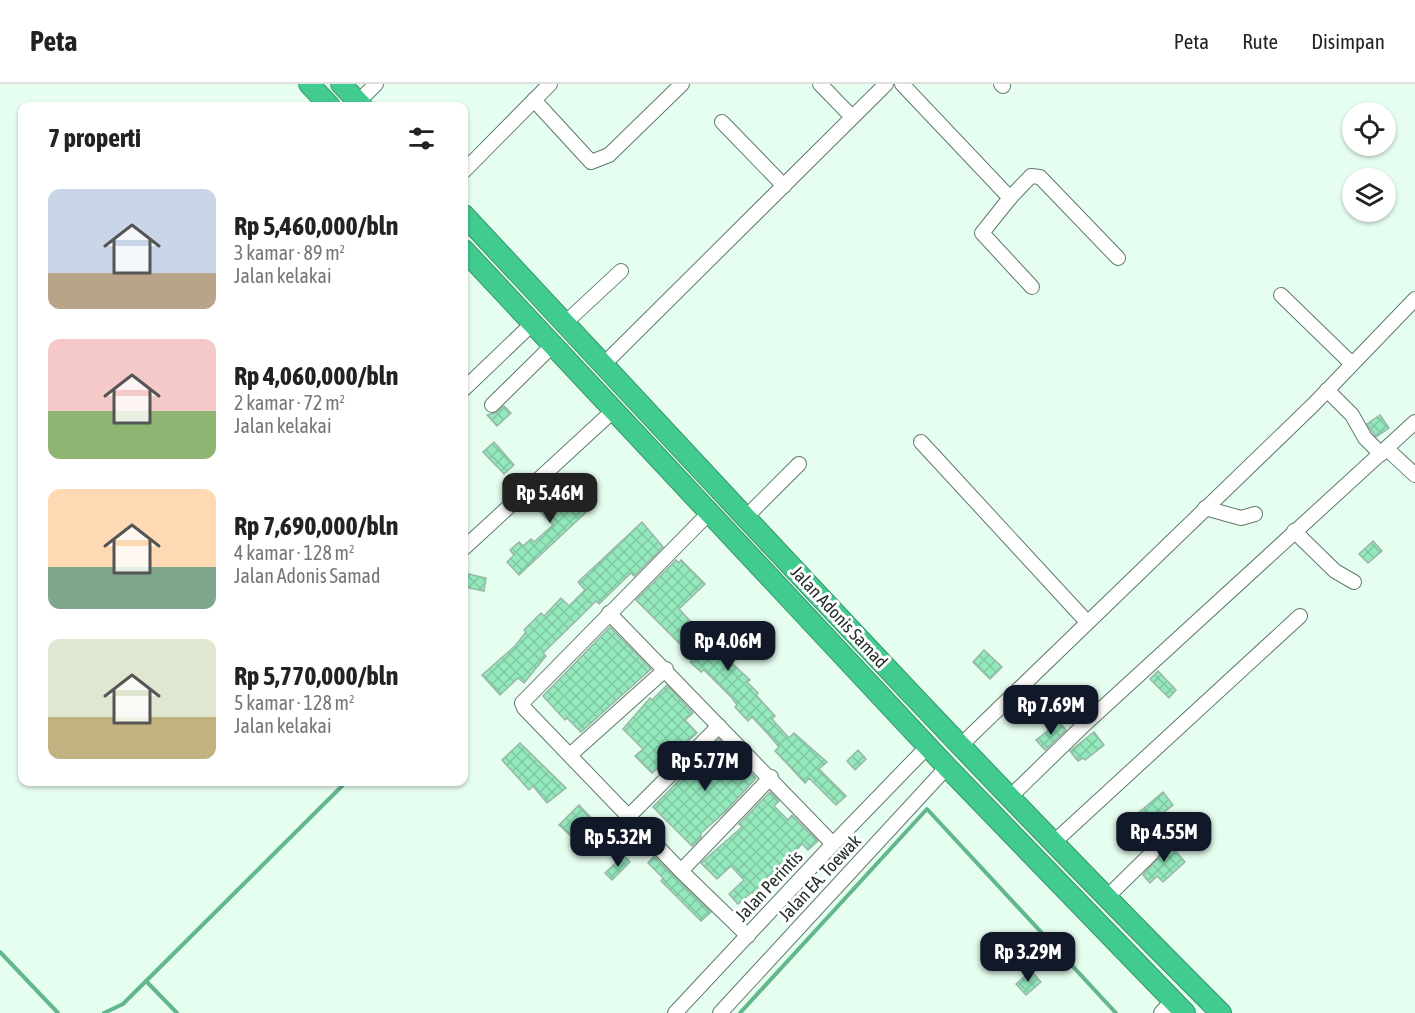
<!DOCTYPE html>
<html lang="id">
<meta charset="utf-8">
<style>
:root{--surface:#fff;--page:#f2f2f2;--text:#222;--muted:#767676;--line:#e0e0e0;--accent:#111827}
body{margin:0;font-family:"Asap Condensed",sans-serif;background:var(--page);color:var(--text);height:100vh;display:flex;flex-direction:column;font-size:22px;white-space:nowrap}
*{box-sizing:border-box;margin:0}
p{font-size:20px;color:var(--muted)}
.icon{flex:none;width:33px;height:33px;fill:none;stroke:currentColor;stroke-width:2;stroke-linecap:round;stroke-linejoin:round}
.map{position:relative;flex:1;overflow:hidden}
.panel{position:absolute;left:18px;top:18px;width:450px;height:684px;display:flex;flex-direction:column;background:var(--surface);border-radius:12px;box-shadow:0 2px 4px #0004}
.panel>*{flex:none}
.tools{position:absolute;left:1342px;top:18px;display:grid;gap:12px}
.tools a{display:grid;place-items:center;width:54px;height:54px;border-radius:50%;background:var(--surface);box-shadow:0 2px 4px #0004;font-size:30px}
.price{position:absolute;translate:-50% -51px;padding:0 14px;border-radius:12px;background:var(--accent);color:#fff;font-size:20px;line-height:39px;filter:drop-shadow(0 2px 3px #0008)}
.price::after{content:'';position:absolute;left:50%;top:36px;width:18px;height:14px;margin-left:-9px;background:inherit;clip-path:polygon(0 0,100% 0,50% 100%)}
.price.selected{background:#222;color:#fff}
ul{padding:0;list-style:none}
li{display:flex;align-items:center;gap:18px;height:150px;padding:0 30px}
li span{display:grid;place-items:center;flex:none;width:168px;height:120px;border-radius:12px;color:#555}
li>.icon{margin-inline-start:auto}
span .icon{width:72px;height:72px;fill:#fffc;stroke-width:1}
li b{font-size:26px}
h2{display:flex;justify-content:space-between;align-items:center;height:72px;padding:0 30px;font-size:26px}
header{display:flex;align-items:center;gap:36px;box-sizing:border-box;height:84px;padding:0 30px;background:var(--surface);border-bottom:2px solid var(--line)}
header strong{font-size:28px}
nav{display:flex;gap:33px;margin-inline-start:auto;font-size:21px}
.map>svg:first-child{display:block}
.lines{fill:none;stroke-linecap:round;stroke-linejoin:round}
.stream{stroke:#62b78d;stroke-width:4}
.building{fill:url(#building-cross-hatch);stroke:#9bb6a7;stroke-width:1.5}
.minor-casing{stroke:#607a6b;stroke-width:16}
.highway-casing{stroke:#38946b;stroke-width:22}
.minor{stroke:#fff;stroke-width:14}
.highway{stroke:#42cb8f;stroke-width:20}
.labels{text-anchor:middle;stroke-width:6;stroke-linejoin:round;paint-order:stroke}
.street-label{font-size:18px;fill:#242f29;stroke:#fff}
</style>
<header>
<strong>Peta</strong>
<nav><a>Peta</a><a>Rute</a><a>Disimpan</a></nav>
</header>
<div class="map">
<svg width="1415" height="929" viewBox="0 0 1415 929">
<defs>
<pattern id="building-cross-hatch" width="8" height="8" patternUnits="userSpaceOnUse" patternTransform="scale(1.5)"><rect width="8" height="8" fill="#93e8bc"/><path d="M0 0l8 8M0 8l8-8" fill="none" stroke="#7fc7a2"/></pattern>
</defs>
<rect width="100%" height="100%" fill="#e6fef0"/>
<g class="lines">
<g class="stream">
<polyline points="0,868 58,929"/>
<polyline points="146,897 177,929"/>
<polyline points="104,929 123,920 346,698"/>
<polyline points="740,929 927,725 1116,929"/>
</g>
</g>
<g class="building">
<polygon points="504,322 511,329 497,342 487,331 495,329"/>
<polygon points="1380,331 1389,344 1376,353 1367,340"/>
<polygon points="494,358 514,381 504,390 483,368"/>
<polygon points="546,401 552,407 557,402 575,420 588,408 597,418 519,491 507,478 514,471 510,466 519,458 523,462 531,455 534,458 553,441 529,417"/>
<polygon points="642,438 663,463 634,492 631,489 599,520 596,517 580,533 543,569 546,572 524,599 518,594 500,611 482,591 515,562 526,548 524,546 541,529 544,532 561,514 569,522 585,506 578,498"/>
<polygon points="1373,457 1382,467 1368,479 1359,470"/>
<polygon points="676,476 679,479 681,476 705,500 679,525 695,542 686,551 700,565 712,553 726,568 723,571 750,596 747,598 758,609 756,611 775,632 772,635 789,654 794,649 827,678 819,685 846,712 836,721 809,694 805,699 793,686 775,667 779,663 768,650 752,633 748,637 735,623 737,621 732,614 704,586 701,588 690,578 693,575 681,561 636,516"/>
<polygon points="464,489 486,494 484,507 464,503"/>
<polygon points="610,543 651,585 581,648 567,634 565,636 543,612"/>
<polygon points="984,566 1002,583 990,595 973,578"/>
<polygon points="1158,587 1176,606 1169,614 1150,595"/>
<polygon points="667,601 693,629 685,636 697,649 652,689 635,672 643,665 623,645 650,614 652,616"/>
<polygon points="1059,638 1066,646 1045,666 1036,656"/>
<polygon points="1094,648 1104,661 1085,676 1083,674 1078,677 1070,667"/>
<polygon points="719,655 756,694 726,727 701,749 701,753 692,762 653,723"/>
<polygon points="520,659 566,704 547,719 533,702 529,706 502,676"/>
<polygon points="858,666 866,675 855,686 847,677"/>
<polygon points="770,708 779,717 774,722 788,736 792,731 818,757 808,766 802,760 779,784 784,789 773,800 757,813 752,808 738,820 729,810 744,796 731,782 717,795 701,779 742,743 739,740"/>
<polygon points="1163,708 1173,721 1139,748 1151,760 1141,767 1118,746"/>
<polygon points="579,721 608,752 592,767 575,749 572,753 559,741"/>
<polygon points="624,741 635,752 625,762 614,750"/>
<polygon points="1164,754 1185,778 1163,798 1157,792 1150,799 1143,791 1160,772 1161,766 1156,761"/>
<polygon points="624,771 630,778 612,796 605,789"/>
<polygon points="654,772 711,828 701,837 661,797 663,794 648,779"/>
<polygon points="1031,887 1041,898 1026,911 1016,900"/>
</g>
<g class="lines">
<g class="minor-casing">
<g id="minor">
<polyline points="820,0 852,33"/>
<polyline points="902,0 1010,114 982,149 1032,203"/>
<polyline points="1001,0 1003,2"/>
<polyline points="534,16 591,78 609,71 682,0"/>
<polyline points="358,18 376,0"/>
<polyline points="722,38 784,102"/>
<polyline points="464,87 550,0"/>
<polyline points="1010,114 1031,92 1040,93 1118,174"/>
<polyline points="1281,211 1352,280"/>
<polyline points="565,239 621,187"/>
<polyline points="603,281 886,0"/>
<polyline points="464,305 533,239"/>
<polyline points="1327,306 1352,331 1365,354 1381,370"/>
<polyline points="492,321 553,261"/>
<polyline points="921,358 1087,538"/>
<polyline points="1387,365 1415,391"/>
<polyline points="1205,424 1241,434 1255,430"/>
<polyline points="709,429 522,619 524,624 681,787 748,852"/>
<polyline points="745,434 799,380"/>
<polyline points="1294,447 1335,487 1354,498"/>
<polyline points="464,464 614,326"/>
<polyline points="609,529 833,760"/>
<polyline points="961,661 1314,320 1415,215"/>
<polyline points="570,671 666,585"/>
<polyline points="1010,713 1085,640 1415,338"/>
<polyline points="629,732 719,642"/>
<polyline points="1053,759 1300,532"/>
<polyline points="681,787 771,693"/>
<polyline points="1106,814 1152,769"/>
<polyline points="675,929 833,760 927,663"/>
<polyline points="720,929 947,683"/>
<polyline points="1161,929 1173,916"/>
</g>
</g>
<g class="highway-casing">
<g id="highway">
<polyline points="309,0 330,22"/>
<polyline points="341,0 362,22"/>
<path d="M464,131C714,399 962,670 1221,929"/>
<polyline points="464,166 947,683 1185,929"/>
</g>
</g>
<use href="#minor" class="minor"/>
<use href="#highway" class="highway"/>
</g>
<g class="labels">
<g class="street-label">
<text transform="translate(839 533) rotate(47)" y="6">Jalan Adonis Samad</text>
<text transform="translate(820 794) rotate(-47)" y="6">Jalan EA. Toewak</text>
<text transform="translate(769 802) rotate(-47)" y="6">Jalan Perintis</text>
</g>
</g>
</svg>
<div class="tools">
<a><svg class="icon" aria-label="locate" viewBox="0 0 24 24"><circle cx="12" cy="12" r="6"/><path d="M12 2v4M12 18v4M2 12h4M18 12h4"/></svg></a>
<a><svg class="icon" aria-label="layers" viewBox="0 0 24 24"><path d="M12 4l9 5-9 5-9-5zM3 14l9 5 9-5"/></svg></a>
</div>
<b class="price selected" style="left:550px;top:440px">Rp 5.46M</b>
<b class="price" style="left:728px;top:588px">Rp 4.06M</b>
<b class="price" style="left:1051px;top:652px">Rp 7.69M</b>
<b class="price" style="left:705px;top:708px">Rp 5.77M</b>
<b class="price" style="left:1164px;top:779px">Rp 4.55M</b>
<b class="price" style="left:618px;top:784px">Rp 5.32M</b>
<b class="price" style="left:1028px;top:899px">Rp 3.29M</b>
<section class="panel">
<h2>7 properti<svg class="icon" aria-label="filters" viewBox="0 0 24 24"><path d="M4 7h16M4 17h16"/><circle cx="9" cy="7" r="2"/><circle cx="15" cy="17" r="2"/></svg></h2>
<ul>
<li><span style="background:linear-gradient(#c9d6e8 70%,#b9a48a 0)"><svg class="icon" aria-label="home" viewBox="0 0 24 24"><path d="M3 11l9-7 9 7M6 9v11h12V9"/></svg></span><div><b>Rp 5,460,000/bln</b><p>3 kamar · 89 m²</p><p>Jalan kelakai</p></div></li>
<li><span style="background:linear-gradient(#f6c9c9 60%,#8fb573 0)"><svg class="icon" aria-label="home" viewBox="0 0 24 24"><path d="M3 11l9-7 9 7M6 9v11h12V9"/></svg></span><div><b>Rp 4,060,000/bln</b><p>2 kamar · 72 m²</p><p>Jalan kelakai</p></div></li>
<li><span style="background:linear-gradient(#ffd9b3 65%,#7fa58c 0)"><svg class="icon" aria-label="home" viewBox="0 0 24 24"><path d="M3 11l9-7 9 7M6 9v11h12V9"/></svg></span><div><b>Rp 7,690,000/bln</b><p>4 kamar · 128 m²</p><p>Jalan Adonis Samad</p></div></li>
<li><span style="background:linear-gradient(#dfe7d0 65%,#c2b280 0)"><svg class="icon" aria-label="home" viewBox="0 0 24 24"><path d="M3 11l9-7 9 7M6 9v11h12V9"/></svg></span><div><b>Rp 5,770,000/bln</b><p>5 kamar · 128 m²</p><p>Jalan kelakai</p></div></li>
</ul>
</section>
</div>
